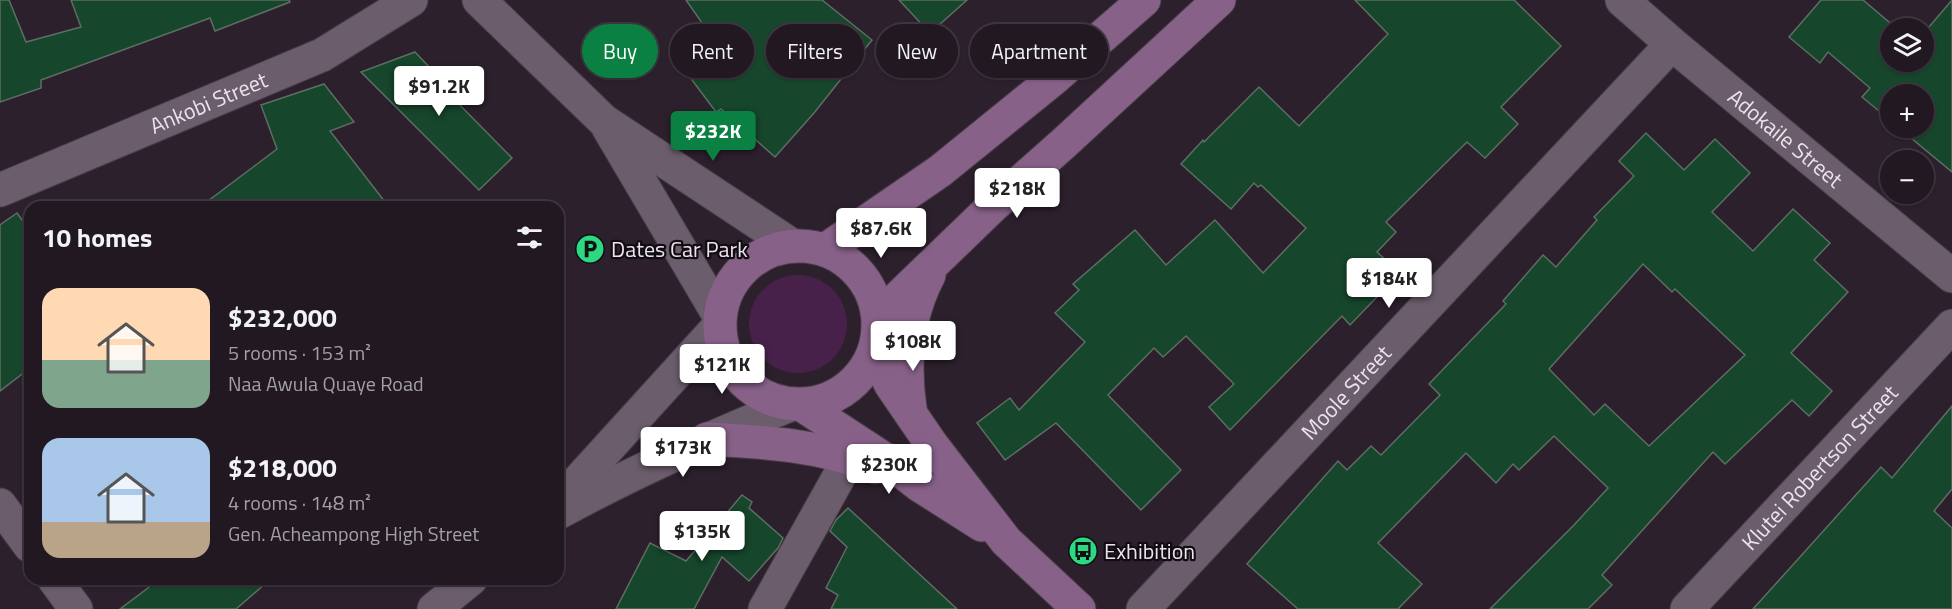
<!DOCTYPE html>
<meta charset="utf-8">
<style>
:root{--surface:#211822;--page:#2d252f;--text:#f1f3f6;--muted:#a2a0a5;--line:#3e3740;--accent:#0b8043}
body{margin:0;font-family:"Titillium Web",sans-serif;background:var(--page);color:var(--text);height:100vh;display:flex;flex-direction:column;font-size:22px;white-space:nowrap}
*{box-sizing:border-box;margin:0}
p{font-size:20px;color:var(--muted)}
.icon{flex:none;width:33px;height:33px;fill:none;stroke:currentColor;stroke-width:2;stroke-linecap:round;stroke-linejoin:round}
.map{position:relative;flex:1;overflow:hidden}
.details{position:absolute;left:24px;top:201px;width:540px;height:384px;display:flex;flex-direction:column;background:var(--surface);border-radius:18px;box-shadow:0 2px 4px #0004,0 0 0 2px var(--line)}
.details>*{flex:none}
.hud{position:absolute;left:582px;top:24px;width:570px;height:54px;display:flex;gap:12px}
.buttons{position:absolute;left:1880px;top:18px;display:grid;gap:12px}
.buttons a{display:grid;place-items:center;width:54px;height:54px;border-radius:50%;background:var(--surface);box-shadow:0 2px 4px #0004,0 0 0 2px var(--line);font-size:30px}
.price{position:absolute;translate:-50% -51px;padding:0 14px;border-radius:6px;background:#fff;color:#222;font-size:20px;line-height:39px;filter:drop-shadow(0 2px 3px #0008)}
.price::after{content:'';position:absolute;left:50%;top:36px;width:18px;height:14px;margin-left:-9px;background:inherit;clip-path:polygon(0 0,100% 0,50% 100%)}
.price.current{background:var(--accent);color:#fff}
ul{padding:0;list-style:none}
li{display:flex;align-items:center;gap:18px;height:150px;padding:0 18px}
li span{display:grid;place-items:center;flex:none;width:168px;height:120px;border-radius:18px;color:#555}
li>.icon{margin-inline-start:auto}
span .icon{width:72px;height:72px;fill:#fffc;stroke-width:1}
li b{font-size:26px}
h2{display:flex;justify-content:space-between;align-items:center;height:72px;padding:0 18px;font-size:26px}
.pill{padding:0 21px;border-radius:27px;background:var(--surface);box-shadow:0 2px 4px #0004,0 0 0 2px var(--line);font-size:21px;line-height:54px}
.pill.current{background:var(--accent);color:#fff}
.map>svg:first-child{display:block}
.green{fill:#48214a}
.building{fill:#16462b;stroke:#5d6e62;stroke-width:1.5;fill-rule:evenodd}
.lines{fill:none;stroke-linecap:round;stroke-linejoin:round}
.minor-casing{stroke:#483e48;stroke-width:35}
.tertiary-casing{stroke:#483e48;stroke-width:35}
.secondary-casing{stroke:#483e48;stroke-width:35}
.minor{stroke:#6c5d6c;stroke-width:33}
.tertiary{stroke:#6c5d6c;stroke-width:33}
.secondary{stroke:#886189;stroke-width:33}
.labels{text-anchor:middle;stroke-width:4.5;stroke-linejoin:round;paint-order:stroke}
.street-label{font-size:22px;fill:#ebe3eb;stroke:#110c11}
.poi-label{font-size:22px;fill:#ebe3eb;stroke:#110c11;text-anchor:start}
</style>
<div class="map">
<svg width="1952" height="609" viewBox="0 0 1952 609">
<rect width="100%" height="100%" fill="#2c202d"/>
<circle class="green" cx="798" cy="324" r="49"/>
<g class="building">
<polygon points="0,0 9,0 26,42 81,27 71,0 289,0 290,2 215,31 210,18 41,80 41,88 0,102"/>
<polygon points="686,0 822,0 872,40 814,113 775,157 721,109 716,112 686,72 719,47"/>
<polygon points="899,0 967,0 930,33"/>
<polygon points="1355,0 1514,0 1561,46 1501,107 1518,124 1485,158 1467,142 1386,222 1396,232 1377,252 1400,273 1350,325 1342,316 1230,430 1209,407 1234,384 1186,336 1163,357 1154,348 1108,395 1181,470 1141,510 1056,423 1005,460 977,423 1010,398 1019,410 1085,342 1055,313 1079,290 1073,284 1135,230 1166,265 1215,220 1263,273 1306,228 1261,185 1258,187 1254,183 1231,209 1181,164 1203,140 1204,142 1259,87 1299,126 1388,34"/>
<polygon points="1821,0 1863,0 1896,28 1890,28 1890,62 1923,62 1923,34 1952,0 1952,172 1899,128 1923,128 1923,94 1890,94 1890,120 1862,97 1870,88 1828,52 1820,63 1789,37"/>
<polygon points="415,52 452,91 449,94 512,158 479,190 361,72"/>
<polygon points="324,84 354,122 330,131 389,207 200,207 277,149 261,105"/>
<path d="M1646,133L1684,170L1715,139L1750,173L1712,212L1753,251L1793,209L1830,243L1814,260L1848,292L1791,353L1832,391L1809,416L1792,400L1725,464L1713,452L1602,575L1612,585L1588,609H1490L1574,525L1608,488L1554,436L1519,470L1513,464L1496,483L1466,453L1378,543L1422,584L1398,609H1298L1247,564L1338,461L1347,470L1371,446L1381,455L1440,395L1429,384L1506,304L1503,301L1543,255L1556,267L1597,220L1594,217L1634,176L1619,161ZM1643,264L1672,292L1675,289L1745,355L1649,446L1605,404L1594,415L1549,369Z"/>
<polygon points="17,213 30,231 30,368 0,391 0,225"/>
<polygon points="1952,406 1952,489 1934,511 1952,528 1952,609 1753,609 1881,467 1892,478"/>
<polygon points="742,495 752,502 749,508 783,538 778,548 749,581 722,557 694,609 616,609 650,543 686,561"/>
<polygon points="848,508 957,609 831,609 838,595 826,588 847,547 830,531 836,520"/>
<polygon points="160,579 271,579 236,609 120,609"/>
</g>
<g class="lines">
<g class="minor-casing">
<g id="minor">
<polyline points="479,0 604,121 793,246"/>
<path id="s1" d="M1622,0L1672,44L1952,276"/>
<polyline points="608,127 720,317"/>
<path id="s2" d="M0,190L322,55L411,0"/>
<polyline points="0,505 30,546"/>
<polyline points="54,579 76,609"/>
<polyline points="765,609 850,457"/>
<path id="s3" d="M1143,609L1672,44"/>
<path id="s4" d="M1687,609L1952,326"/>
</g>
</g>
<g class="tertiary-casing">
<g id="tertiary">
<polyline points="558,503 719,326"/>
<path d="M558,513C633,472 711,437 790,405"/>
<polyline points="434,609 471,579"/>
</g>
</g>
<g class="secondary-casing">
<g id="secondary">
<circle cx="799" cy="325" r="79"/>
<polyline points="825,250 940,171 1051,81 1144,0"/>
<polyline points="879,316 993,206 1064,143 1219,0"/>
<polyline points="875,352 891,385 932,445 1006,541 1079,609"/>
<polyline points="802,405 892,464 919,485 982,525"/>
<path d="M910,408C903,361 907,317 929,275"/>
<path d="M707,439C765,442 821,445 875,467"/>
</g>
</g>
<use href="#minor" class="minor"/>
<use href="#tertiary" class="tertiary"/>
<use href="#secondary" class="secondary"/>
</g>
<defs>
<g id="parking-disc" transform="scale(1.5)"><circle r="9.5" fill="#2dd883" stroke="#110c11"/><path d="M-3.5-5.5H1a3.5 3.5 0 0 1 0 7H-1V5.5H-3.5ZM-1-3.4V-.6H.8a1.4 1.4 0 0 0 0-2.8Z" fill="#111"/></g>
<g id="bus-disc" transform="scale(1.5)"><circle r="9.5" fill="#2dd883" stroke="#110c11"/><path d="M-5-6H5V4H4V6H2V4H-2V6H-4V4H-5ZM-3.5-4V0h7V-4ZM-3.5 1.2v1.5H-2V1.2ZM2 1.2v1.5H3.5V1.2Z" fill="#111"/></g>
</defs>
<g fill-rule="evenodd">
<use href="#parking-disc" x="590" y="249"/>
<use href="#bus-disc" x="1083" y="551"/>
</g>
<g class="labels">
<g class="street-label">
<text dy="8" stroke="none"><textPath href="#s2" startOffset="226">Ankobi Street</textPath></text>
<text dy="8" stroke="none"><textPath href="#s1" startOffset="214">Adokaile Street</textPath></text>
<text dy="8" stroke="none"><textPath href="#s3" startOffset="297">Moole Street</textPath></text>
<text dy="8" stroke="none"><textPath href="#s4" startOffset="194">Klutei Robertson Street</textPath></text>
</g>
<g class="poi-label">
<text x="611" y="257">Dates Car Park</text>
<text x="1104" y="559">Exhibition</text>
</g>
</g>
</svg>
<div class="buttons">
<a><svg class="icon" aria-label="layers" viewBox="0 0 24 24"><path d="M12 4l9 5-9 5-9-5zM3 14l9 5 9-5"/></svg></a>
<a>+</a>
<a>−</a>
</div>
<b class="price" style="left:439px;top:117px">$91.2K</b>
<b class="price current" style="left:713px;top:162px">$232K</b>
<b class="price" style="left:1017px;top:219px">$218K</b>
<b class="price" style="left:881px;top:259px">$87.6K</b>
<b class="price" style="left:1389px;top:309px">$184K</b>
<b class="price" style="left:913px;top:372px">$108K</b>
<b class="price" style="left:722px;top:395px">$121K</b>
<b class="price" style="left:683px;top:478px">$173K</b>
<b class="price" style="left:889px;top:495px">$230K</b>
<b class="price" style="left:702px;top:562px">$135K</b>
<div class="hud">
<a class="pill current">Buy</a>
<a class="pill">Rent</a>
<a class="pill">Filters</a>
<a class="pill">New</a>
<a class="pill">Apartment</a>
</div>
<section class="details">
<h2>10 homes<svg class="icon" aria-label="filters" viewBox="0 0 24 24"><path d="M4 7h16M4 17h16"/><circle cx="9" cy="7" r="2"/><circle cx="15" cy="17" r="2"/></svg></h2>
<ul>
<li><span style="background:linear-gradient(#ffd9b3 60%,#7fa58c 0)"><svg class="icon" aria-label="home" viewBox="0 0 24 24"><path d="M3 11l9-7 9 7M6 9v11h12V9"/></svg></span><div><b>$232,000</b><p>5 rooms · 153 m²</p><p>Naa Awula Quaye Road</p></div></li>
<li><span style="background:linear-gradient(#a9c7e8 70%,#b9a48a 0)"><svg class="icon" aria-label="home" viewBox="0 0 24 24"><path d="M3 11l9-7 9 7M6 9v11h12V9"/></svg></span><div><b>$218,000</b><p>4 rooms · 148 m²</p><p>Gen. Acheampong High Street</p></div></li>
</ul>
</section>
</div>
